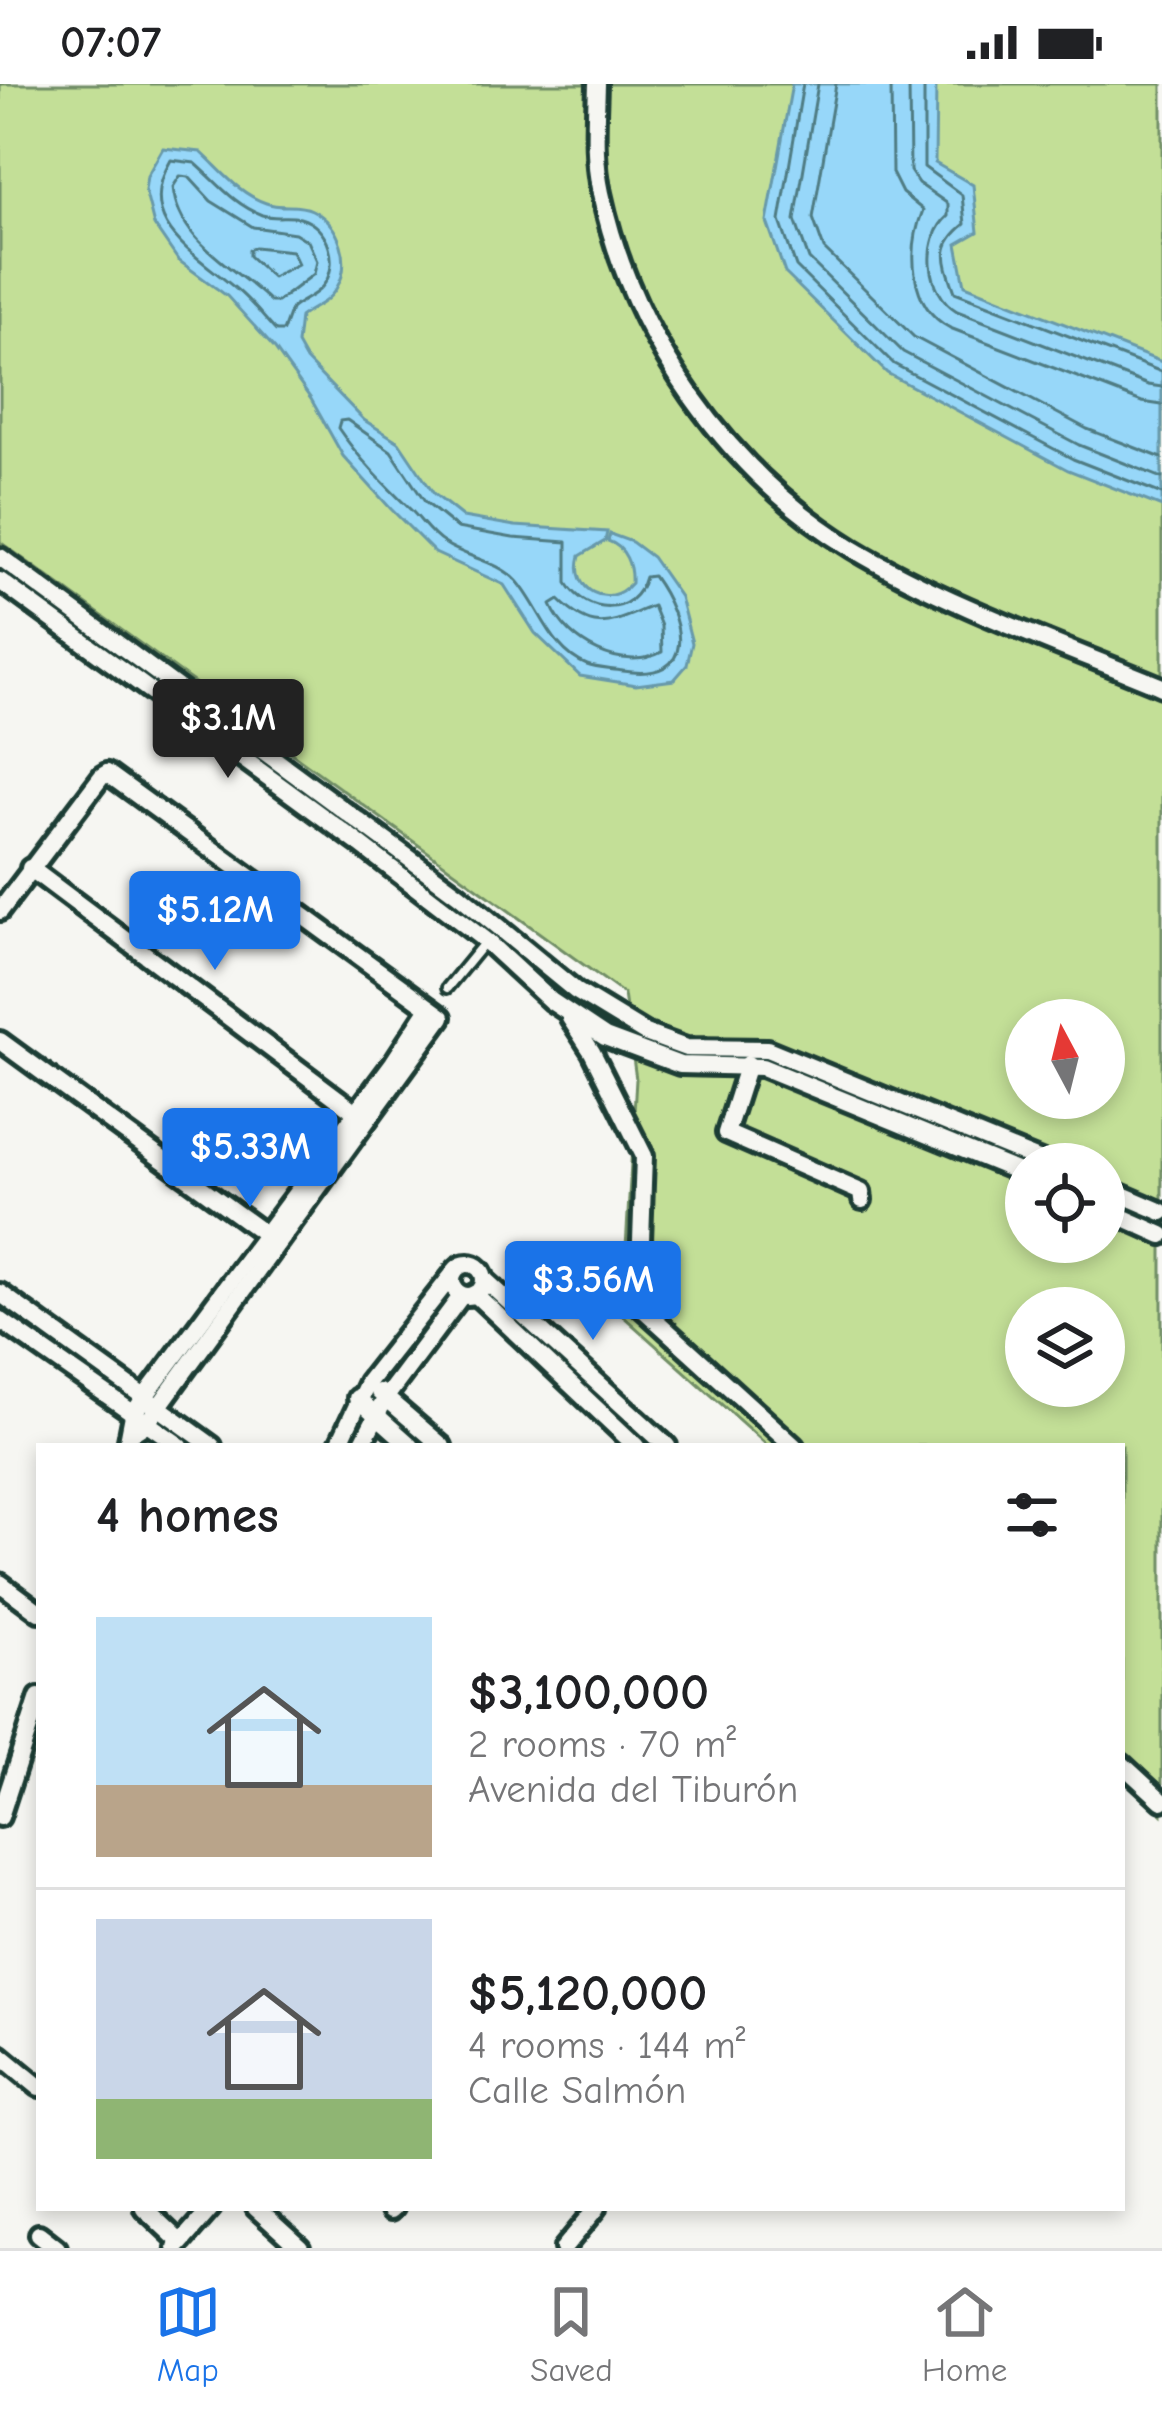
<!DOCTYPE html>
<meta charset="utf-8">
<style>
:root{--surface:#fff;--page:#f2f2f2;--text:#202124;--muted:#757577;--line:#e0e0e0;--accent:#1a73e8}
body{margin:0;font-family:"Comic Neue",sans-serif;background:var(--page);color:var(--text);height:100vh;display:flex;flex-direction:column;font-size:45px;white-space:nowrap}
*{box-sizing:border-box;margin:0}
p{font-size:39px;color:var(--muted)}
.icon{flex:none;width:66px;height:66px;fill:none;stroke:currentColor;stroke-width:2;stroke-linecap:round;stroke-linejoin:round}
.map{position:relative;flex:1;overflow:hidden}
.drawer{position:absolute;left:36px;top:1359px;width:1089px;height:768px;display:flex;flex-direction:column;background:var(--surface);border-radius:0px;box-shadow:0 6px 18px #0003}
.drawer>*{flex:none}
.needle{width:78px;rotate:353deg}
.fabs{position:absolute;left:1005px;top:915px;display:grid;gap:24px}
.fabs a{display:grid;place-items:center;width:120px;height:120px;border-radius:50%;background:var(--surface);box-shadow:0 6px 18px #0003;font-size:60px}
.price{position:absolute;translate:-50% -102px;padding:0 27px;border-radius:12px;background:var(--accent);color:#fff;font-size:39px;line-height:78px;filter:drop-shadow(0 3px 6px #0008)}
.price::after{content:'';position:absolute;left:50%;top:72px;width:36px;height:27px;margin-left:-18px;background:inherit;clip-path:polygon(0 0,100% 0,50% 100%)}
.price.selected{background:#222;color:#fff}
ul{padding:0;list-style:none}
li{display:flex;align-items:center;gap:36px;height:300px;padding:0 60px}
li+li{border-top:3px solid var(--line)}
li span{display:grid;place-items:center;flex:none;width:336px;height:240px;border-radius:0px;color:#555}
li>.icon{margin-inline-start:auto}
span .icon{width:144px;height:144px;fill:#fffc;stroke-width:1}
li b{font-size:51px}
h2{display:flex;justify-content:space-between;align-items:center;height:144px;padding:0 60px;font-size:51px}
.status{display:flex;justify-content:space-between;align-items:center;height:84px;padding:0 60px;background:var(--surface);direction:ltr}
.status svg{height:33px;fill:currentColor}
.menu{display:flex;justify-content:space-around;align-items:center;height:168px;border-top:3px solid var(--line);background:var(--surface);font-size:33px;color:var(--muted)}
.menu a{display:grid;justify-items:center;gap:6px}
.menu .selected{color:var(--accent)}
.map>svg:first-child{display:block}
.green{fill:#c3df97;stroke:#718e66;stroke-width:3;fill-rule:evenodd}
.water{fill:#97d7f9;stroke:#6799aa;stroke-width:3}
.lines{fill:none;stroke-linecap:round;stroke-linejoin:round}
.shore{stroke:#4f7b83;stroke-width:3}
.lane-casing{stroke:#1f3d34;stroke-width:16}
.street-casing{stroke:#1f3d34;stroke-width:26}
.lane{stroke:#f6f6f2;stroke-width:8}
.street{stroke:#f6f6f2;stroke-width:16}
</style>
<div class="status"><b>07:07</b><svg viewBox="0 0 49 12"><path d="M0 12V9h3v3zM5 12V6h3v6zM10 12V3h3v9zM15 12V0h3v12zM26 1h20v11H26zM47 4h2v5h-2z"/></svg></div>
<div class="map">
<svg width="1162" height="2164" viewBox="0 0 1162 2164">
<rect width="100%" height="100%" fill="#f6f6f2"/>
<filter id="ink" filterUnits="userSpaceOnUse"><feTurbulence type="fractalNoise" baseFrequency=".00833" numOctaves="2"/><feDisplacementMap in="SourceGraphic" scale="24" xChannelSelector="R" yChannelSelector="G"/><feConvolveMatrix kernelMatrix="1 2 1 2 8 2 1 2 1" color-interpolation-filters="sRGB"/></filter>
<g filter="url(#ink)">
<path class="green" d="M0,0H1162V1730L1122,1693V1362H768L622,1231L636,995L624,910L0,458ZM1026,936H1104V1014H1026ZM1026,1080H1104V1158H1026ZM1026,1224H1104V1302H1026Z"/>
<g class="water">
<polygon points="792,0 936,0 935,79 973,101 978,148 957,160 965,201 1162,278 1162,423 1068,386 887,289 785,189 767,138"/>
<path d="M163,64L201,68C222,87 238,109 266,119C281,125 297,119 312,126C340,140 353,178 336,205C327,220 312,223 300,233L297,260L306,276L364,336L399,358L434,410L463,433L515,442L607,448L605,457L580,472C570,506 608,526 631,499C632,482 626,463 608,457L610,450L632,458L652,473L680,513L692,559L687,581L674,596L636,601L580,592L535,549L504,501L435,469L391,425L343,372L311,315L275,265L227,212L178,176L154,141L145,106L147,92Z"/>
</g>
<g class="lines">
<g class="shore">
<polyline points="803,0 780,137 796,183 894,280 1073,375 1162,410"/>
<polyline points="818,0 795,136 809,175 903,268 1079,361 1162,394"/>
<polyline points="836,0 813,134 824,165 914,253 1087,345 1162,374"/>
<path d="M891,0L892,89L902,109L923,126C908,164 908,222 950,244L1142,318L1162,321"/>
<path d="M909,0L910,87L918,99L948,120V132C922,154 926,209 957,227L1148,301L1162,303"/>
<path d="M924,0V83L962,111L965,140C937,162 944,176 955,208L1162,288"/>
<path d="M171,76L195,79C217,98 233,120 262,131C275,135 287,131 300,134C329,142 341,181 322,203C314,213 301,216 291,225L283,247H276C263,233 251,217 236,205C195,169 133,140 171,76Z"/>
<path d="M180,92L189,93L211,117L253,143L295,149L308,157L317,177L314,190L277,218H271C234,182 178,158 173,103Z"/>
<polygon points="255,163 292,167 298,180 272,193 249,172 249,166"/>
<path d="M340,337L347,336L391,367L425,418L457,444L513,454L567,458V499C587,531 634,534 645,493L653,492C684,535 700,599 623,587C612,585 597,585 587,581C551,567 540,523 517,497C497,476 466,474 444,459C431,451 422,437 411,426C385,401 359,375 338,344Z"/>
<path d="M559,516C597,553 613,537 653,522L661,542L662,568C623,589 567,559 551,521Z"/>
</g>
<g class="lane-casing">
<polyline id="lane" points="447,904 484,859"/>
</g>
<g class="street-casing">
<g id="street">
<path d="M597,0C596,36 593,73 601,109C632,253 727,388 853,465C944,520 1063,562 1162,603"/>
<polyline points="0,473 459,811 576,907 645,949 686,964 767,965 1048,1080"/>
<polyline points="0,497 357,758 486,857 551,917 605,953 680,981 762,983 1026,1091"/>
<polyline points="30,784 362,1033"/>
<polyline points="0,827 102,692 107,689 442,933 146,1340 132,1349"/>
<polyline points="570,934 592,968 644,1072 639,1213 642,1224 794,1362"/>
<polyline points="0,957 273,1156"/>
<polyline points="748,980 726,1049 861,1108 862,1116"/>
<polyline points="1104,1103 1162,1128"/>
<polyline points="1104,1125 1162,1151"/>
<circle cx="468" cy="1196" r="16"/>
<polyline points="484,1195 667,1362"/>
<polyline points="0,1209 212,1362"/>
<polyline points="475,1210 636,1362"/>
<polyline points="0,1236 180,1362"/>
<polyline points="379,1308 442,1362"/>
<polyline points="357,1314 411,1362"/>
<polyline points="127,1362 133,1331 143,1315 393,979 429,924"/>
<polyline points="338,1362 368,1298 453,1190"/>
<polyline points="361,1362 386,1313 462,1211"/>
<polyline points="0,1499 39,1528"/>
<polyline points="1122,1680 1162,1717"/>
<polyline points="0,1733 39,1613"/>
<polyline points="0,1971 39,2003"/>
<polyline points="144,2124 180,2158"/>
<polyline points="256,2124 300,2164"/>
<polyline points="390,2127 393,2124"/>
<polyline points="39,2150 57,2164"/>
<polyline points="176,2164 211,2124"/>
<polyline points="564,2164 597,2124"/>
</g>
</g>
<use href="#lane" class="lane"/>
<use href="#street" class="street"/>
</g>
</g>
</svg>
<div class="fabs">
<a><svg class="needle" viewBox="-14 -14 28 28"><path d="M0-13l5 13h-10z" fill="#e53935"/><path d="M0 13l5-13h-10z" fill="#757577"/></svg></a>
<a><svg class="icon" aria-label="locate" viewBox="0 0 24 24"><circle cx="12" cy="12" r="6"/><path d="M12 2v4M12 18v4M2 12h4M18 12h4"/></svg></a>
<a><svg class="icon" aria-label="layers" viewBox="0 0 24 24"><path d="M12 4l9 5-9 5-9-5zM3 14l9 5 9-5"/></svg></a>
</div>
<b class="price selected" style="left:228px;top:697px">$3.1M</b>
<b class="price" style="left:215px;top:889px">$5.12M</b>
<b class="price" style="left:250px;top:1126px">$5.33M</b>
<b class="price" style="left:593px;top:1259px">$3.56M</b>
<section class="drawer">
<h2>4 homes<svg class="icon" aria-label="filters" viewBox="0 0 24 24"><path d="M4 7h16M4 17h16"/><circle cx="9" cy="7" r="2"/><circle cx="15" cy="17" r="2"/></svg></h2>
<ul>
<li><span style="background:linear-gradient(#bfe0f5 70%,#b9a48a 0)"><svg class="icon" aria-label="home" viewBox="0 0 24 24"><path d="M3 11l9-7 9 7M6 9v11h12V9"/></svg></span><div><b>$3,100,000</b><p>2 rooms · 70 m²</p><p>Avenida del Tiburón</p></div></li>
<li><span style="background:linear-gradient(#c9d6e8 75%,#8fb573 0)"><svg class="icon" aria-label="home" viewBox="0 0 24 24"><path d="M3 11l9-7 9 7M6 9v11h12V9"/></svg></span><div><b>$5,120,000</b><p>4 rooms · 144 m²</p><p>Calle Salmón</p></div></li>
</ul>
</section>
</div>
<nav class="menu">
<a class="selected"><svg class="icon" aria-label="map" viewBox="0 0 24 24"><path d="M3 6l6-2 6 2 6-2v14l-6 2-6-2-6 2zM9 4v14M15 6v14"/></svg>Map</a>
<a><svg class="icon" aria-label="saved" viewBox="0 0 24 24"><path d="M7 4h10v16l-5-4-5 4z"/></svg>Saved</a>
<a><svg class="icon" aria-label="home" viewBox="0 0 24 24"><path d="M3 11l9-7 9 7M6 9v11h12V9"/></svg>Home</a>
</nav>
